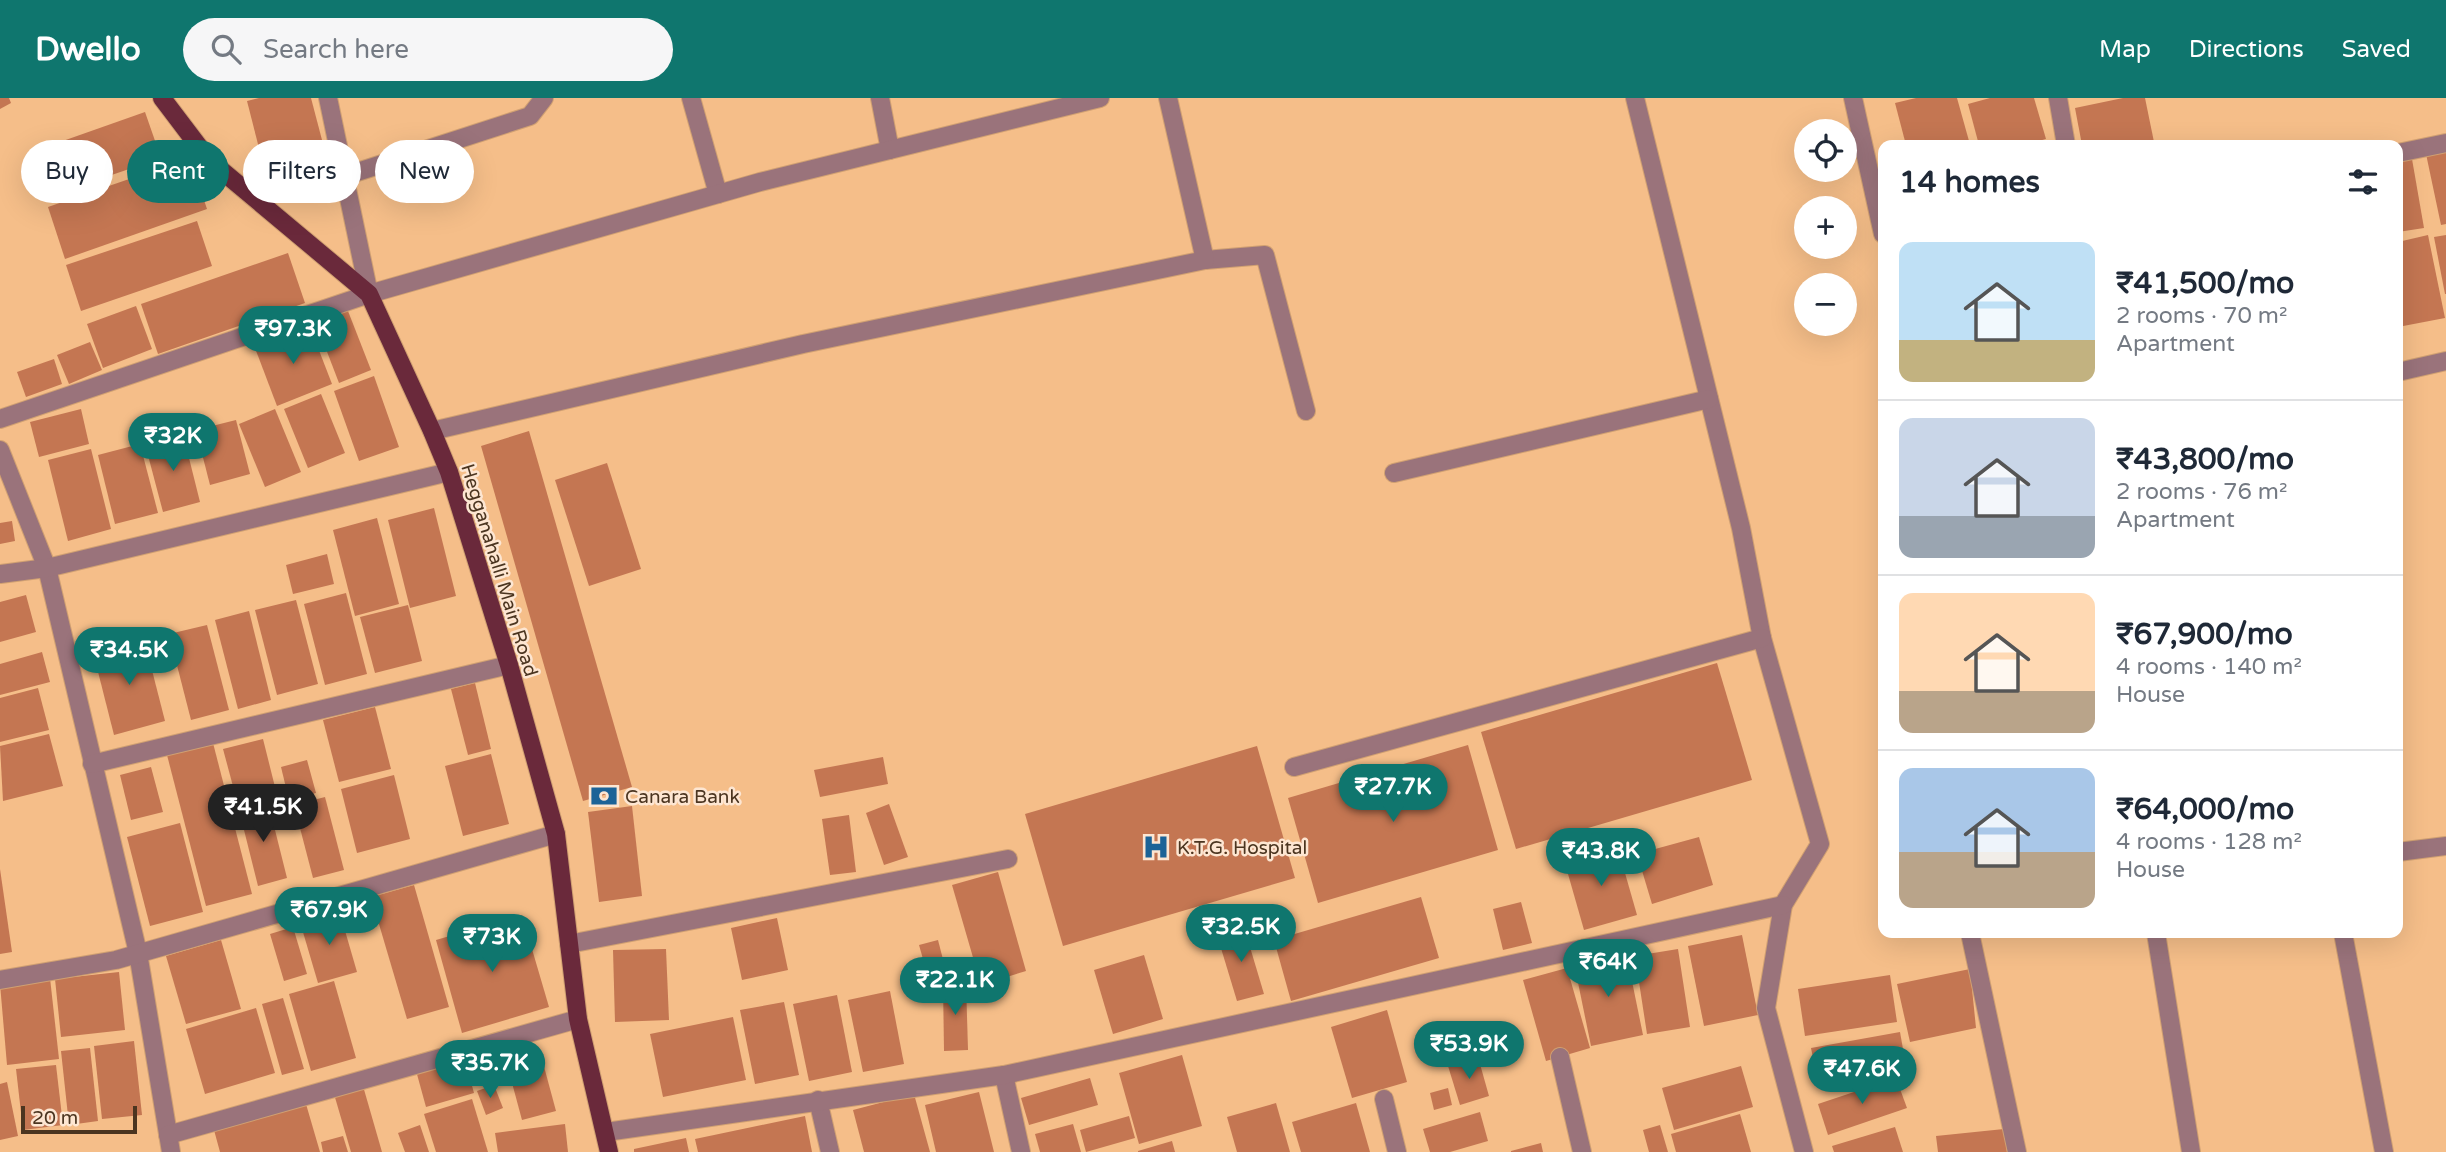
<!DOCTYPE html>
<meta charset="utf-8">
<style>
:root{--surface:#fff;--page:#f6f6f7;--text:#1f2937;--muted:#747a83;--line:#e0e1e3;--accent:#0f766e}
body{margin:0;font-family:"Varela Round",sans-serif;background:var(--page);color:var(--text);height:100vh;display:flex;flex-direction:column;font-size:26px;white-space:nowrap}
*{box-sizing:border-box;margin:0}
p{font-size:23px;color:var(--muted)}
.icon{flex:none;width:38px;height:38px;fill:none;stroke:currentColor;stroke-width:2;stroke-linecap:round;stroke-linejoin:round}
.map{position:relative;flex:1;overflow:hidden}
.sheet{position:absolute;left:1878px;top:42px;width:525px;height:798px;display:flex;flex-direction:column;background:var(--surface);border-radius:14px;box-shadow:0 7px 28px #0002}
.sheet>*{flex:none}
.top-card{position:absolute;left:21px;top:42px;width:665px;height:63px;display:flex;gap:14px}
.controls{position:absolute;left:1794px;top:21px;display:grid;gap:14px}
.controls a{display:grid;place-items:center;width:63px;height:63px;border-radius:50%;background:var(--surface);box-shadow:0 7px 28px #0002;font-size:35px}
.scale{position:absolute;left:21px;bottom:18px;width:116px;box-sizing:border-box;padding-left:7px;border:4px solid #4b3520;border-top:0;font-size:19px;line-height:24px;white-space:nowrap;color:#4b3520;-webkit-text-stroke:5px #fde6d2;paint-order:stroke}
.price{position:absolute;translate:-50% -60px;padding:0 16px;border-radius:24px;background:var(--accent);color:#fff;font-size:23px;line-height:46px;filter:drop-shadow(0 2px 4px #0008)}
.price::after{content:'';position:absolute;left:50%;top:42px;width:21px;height:16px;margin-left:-10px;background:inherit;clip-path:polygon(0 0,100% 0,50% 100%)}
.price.current{background:#222;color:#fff}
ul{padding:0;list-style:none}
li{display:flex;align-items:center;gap:21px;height:175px;padding:0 21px}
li+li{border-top:2px solid var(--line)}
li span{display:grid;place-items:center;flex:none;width:196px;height:140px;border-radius:14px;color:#555}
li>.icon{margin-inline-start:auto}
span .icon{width:84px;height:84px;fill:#fffc;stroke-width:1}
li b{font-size:30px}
h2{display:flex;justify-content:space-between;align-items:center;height:84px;padding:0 21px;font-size:30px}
.tag{padding:0 24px;border-radius:32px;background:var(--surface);box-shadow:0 7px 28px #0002;font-size:24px;line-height:63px}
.tag.current{background:var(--accent);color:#fff}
header{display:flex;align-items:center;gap:42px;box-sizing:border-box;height:98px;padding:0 35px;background:var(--accent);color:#fff}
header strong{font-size:33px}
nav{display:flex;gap:38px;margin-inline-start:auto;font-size:24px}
.search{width:490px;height:63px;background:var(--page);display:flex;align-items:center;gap:18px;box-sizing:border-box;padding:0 24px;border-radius:38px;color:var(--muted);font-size:26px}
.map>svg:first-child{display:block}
.building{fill:#c47652}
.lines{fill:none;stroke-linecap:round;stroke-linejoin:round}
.minor-casing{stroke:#d0a072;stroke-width:20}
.major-casing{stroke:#d0a072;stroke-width:20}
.minor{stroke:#9a737b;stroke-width:18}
.major{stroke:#6a293b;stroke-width:18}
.labels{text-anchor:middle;stroke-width:5;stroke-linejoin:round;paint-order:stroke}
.street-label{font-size:19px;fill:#4b3520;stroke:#fde6d2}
.poi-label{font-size:19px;fill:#4b3520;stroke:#fde6d2;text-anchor:start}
</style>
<header>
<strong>Dwello</strong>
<div class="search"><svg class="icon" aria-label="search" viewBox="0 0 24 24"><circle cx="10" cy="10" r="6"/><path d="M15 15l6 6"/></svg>Search here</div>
<nav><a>Map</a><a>Directions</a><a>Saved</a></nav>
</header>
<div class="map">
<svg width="2446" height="1054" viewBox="0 0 2446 1054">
<rect width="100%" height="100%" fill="#f5be89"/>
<g class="building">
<polygon points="0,0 9,0 11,5 0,11"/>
<polygon points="259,0 311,0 322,42 261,58 247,3"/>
<polygon points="1916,0 1957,0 1969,43 1953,47 1906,47 1895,5"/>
<polygon points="1990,0 2034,0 2046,41 2024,47 1979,47 1968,6"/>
<polygon points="2123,0 2145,0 2154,44 2139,47 2082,47 2075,10"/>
<polygon points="145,14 161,60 42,101 26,56"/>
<polygon points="2446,52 2446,126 2441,127 2426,56"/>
<polygon points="190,60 207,111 65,161 48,109"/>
<polygon points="2412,61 2424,130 2398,134 2398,64"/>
<polygon points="197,123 212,168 81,213 66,167"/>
<polygon points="2428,137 2445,220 2398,229 2398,144"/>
<polygon points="2446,137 2446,196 2445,196 2434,139"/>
<polygon points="288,155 305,205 158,256 141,206"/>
<polygon points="136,208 152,251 103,270 87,226"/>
<polygon points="348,213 371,272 339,285 316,225"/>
<polygon points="310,229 332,286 277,308 255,250"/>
<polygon points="90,244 102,272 69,286 57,257"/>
<polygon points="54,261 62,286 26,299 17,274"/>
<polygon points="374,278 399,349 359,363 334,293"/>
<polygon points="321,296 345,355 308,370 284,311"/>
<polygon points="81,311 89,346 39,359 30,324"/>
<polygon points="275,311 301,374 265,389 239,326"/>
<polygon points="236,322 250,376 210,387 196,332"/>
<polygon points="529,333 632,689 583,703 481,348"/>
<polygon points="183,336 200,404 163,414 145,346"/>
<polygon points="140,346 158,415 115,426 98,357"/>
<polygon points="91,351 111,431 68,443 48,362"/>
<polygon points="607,365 641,471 589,488 555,382"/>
<polygon points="434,410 456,498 410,510 388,422"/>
<polygon points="377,420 399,506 355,518 333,432"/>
<polygon points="12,423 15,443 0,446 0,425"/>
<polygon points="327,456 334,486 293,496 286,467"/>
<polygon points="346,495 367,576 325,587 304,506"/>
<polygon points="26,497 36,534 0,544 0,504"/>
<polygon points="296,502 318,586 277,597 255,512"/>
<polygon points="408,507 422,563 375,575 360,519"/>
<polygon points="249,513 271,602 238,611 215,522"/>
<polygon points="207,527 229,612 191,622 169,536"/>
<polygon points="144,541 165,623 114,637 93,554"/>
<polygon points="42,554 50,584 0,597 0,566"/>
<polygon points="1717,565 1752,682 1516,751 1481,634"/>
<polygon points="475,585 491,651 468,657 451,591"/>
<polygon points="38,590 49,632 0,644 0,600"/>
<polygon points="375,609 391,671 339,684 323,622"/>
<polygon points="49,636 63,688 3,703 0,648"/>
<polygon points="263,641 277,697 238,707 223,651"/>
<polygon points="213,645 252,796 206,808 167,657"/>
<polygon points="1468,647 1498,752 1318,805 1288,700"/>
<polygon points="1257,648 1295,780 1063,848 1025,716"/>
<polygon points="491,656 509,726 463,738 445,668"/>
<polygon points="883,659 888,686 820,699 814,672"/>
<polygon points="307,662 316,695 289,702 281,669"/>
<polygon points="151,669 163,714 131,722 120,677"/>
<polygon points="394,677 410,741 357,755 341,691"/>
<polygon points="325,699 344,772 313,780 294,707"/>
<polygon points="268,704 287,780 258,788 239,712"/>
<polygon points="889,706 908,759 884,767 866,715"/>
<polygon points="632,708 642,798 599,804 588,714"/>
<polygon points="849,717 856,774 830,777 822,721"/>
<polygon points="180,725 203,814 150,828 127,739"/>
<polygon points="1699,739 1713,787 1652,806 1637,756"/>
<polygon points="1617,747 1637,817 1584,832 1564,762"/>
<polygon points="0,771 12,854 0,856"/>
<polygon points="998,774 1026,873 981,887 952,787"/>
<polygon points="414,787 449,909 407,921 371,799"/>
<polygon points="1421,799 1439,860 1291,903 1274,842"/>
<polygon points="1521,804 1532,845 1503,852 1493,811"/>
<polygon points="339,812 357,874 318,885 300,824"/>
<polygon points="522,817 549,909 462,935 436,842"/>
<polygon points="777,820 788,872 742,882 731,830"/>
<polygon points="293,829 307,876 284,883 270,836"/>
<polygon points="1244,829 1264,896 1237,903 1217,837"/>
<polygon points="1742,837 1758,917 1704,928 1688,848"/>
<polygon points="221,842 241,911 186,926 166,858"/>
<polygon points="938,842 947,877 929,882 919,847"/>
<polygon points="666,851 669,922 615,924 613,852"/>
<polygon points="1678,851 1690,929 1647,936 1635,858"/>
<polygon points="1626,854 1643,937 1591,948 1574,865"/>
<polygon points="1144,857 1163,921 1113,936 1094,872"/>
<polygon points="1567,870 1590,950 1546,963 1523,882"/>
<polygon points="1970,871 1976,930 1910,944 1897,886"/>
<polygon points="119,874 125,932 61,939 55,881"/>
<polygon points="1890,877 1897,924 1805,938 1798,891"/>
<polygon points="50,880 59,961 7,967 0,886"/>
<polygon points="334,883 356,960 311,973 289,896"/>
<polygon points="966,884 968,952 944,953 943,885"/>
<polygon points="890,893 904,966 863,974 848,902"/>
<polygon points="837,897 852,974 809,983 793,906"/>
<polygon points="283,900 304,971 282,977 262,906"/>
<polygon points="784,904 799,977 755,986 740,912"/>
<polygon points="256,910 275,975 205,996 186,931"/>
<polygon points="1387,912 1407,984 1352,1000 1331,929"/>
<polygon points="733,919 746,982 663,999 650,936"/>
<polygon points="1900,934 1906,968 1818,985 1811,950"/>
<polygon points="134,943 142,1017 102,1021 94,948"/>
<polygon points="90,950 98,1023 69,1027 61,953"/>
<polygon points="539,950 556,1013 522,1022 505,959"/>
<polygon points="463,955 474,995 426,1009 415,969"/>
<polygon points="1182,957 1202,1028 1139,1046 1119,975"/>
<polygon points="1478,959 1489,998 1460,1007 1448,968"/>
<polygon points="56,967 63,1027 23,1032 16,971"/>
<polygon points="1741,968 1753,1009 1674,1032 1662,990"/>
<polygon points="1090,980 1098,1007 1029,1027 1021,1000"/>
<polygon points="1896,980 1907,1010 1828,1037 1818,1006"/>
<polygon points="7,984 18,1038 0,1042 0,986"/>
<polygon points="494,987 503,1010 486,1017 477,993"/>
<polygon points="363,988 382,1054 351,1054 334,996"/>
<polygon points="1448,990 1452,1007 1434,1012 1430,995"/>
<polygon points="979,994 994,1054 936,1054 925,1007"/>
<polygon points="914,996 930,1054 864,1054 853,1012"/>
<polygon points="472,1001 488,1054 436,1054 424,1016"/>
<polygon points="1276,1005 1290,1054 1237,1054 1227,1019"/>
<polygon points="1356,1005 1370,1054 1301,1054 1292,1024"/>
<polygon points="306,1006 320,1054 220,1054 214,1032"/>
<polygon points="1480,1014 1488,1043 1450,1054 1430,1054 1423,1031"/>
<polygon points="1740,1016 1751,1054 1676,1054 1671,1036"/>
<polygon points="805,1018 812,1054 698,1054 695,1041"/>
<polygon points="1129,1018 1135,1040 1086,1054 1080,1032"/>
<polygon points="565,1026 568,1054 498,1054 495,1035"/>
<polygon points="1073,1026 1081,1054 1040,1054 1035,1036"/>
<polygon points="420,1027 429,1054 405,1054 398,1035"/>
<polygon points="1660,1027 1668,1054 1649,1054 1643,1032"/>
<polygon points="1895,1029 1903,1054 1834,1054 1832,1048"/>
<polygon points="2004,1031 2007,1054 1938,1054 1936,1038"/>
<polygon points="343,1038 348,1054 323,1054 321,1044"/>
<polygon points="686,1040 689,1054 634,1054 634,1051"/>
<polygon points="1172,1043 1175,1054 1138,1054 1138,1053"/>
<polygon points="1541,1045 1543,1054 1511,1054 1511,1053"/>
</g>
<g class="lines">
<g class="minor-casing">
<g id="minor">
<polyline points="328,0 369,196"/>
<polyline points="691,0 718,96"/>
<polyline points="880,0 890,52"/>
<polyline points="1635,0 1741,430 1762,540 1820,746 1783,807 1766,910 1804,1054"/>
<polyline points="1853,0 1883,136"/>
<polyline points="2058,0 2066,47"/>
<polyline points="2398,55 2446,45"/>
<polyline points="345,78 530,18 544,0"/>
<polyline points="1205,162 1265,157 1306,313"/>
<polyline points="2398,274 2446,263"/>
<polyline points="0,321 369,196 760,84 1100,0"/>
<polyline points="432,333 803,246 1205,162 1168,0"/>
<polyline points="0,352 47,470 138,855 171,1054"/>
<polyline points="1394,375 1709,301"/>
<polyline points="0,476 47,470 449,374"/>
<polyline points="92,666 509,567"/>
<polyline points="1294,669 1762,540"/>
<polyline points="2398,754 2446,748"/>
<polyline points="1970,835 2017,1054"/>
<polyline points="2156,835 2191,1054"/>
<polyline points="2343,835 2384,1054"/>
<polyline points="569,846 1008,761"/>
<polyline points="0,882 116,862 556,736"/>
<polyline points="1560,959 1582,1054"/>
<polyline points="1004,977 1021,1054"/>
<polyline points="1384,1001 1397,1054"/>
<polyline points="818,1002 830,1054"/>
<polyline points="606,1034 1004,977 1783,807"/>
<polyline points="168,1037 578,921"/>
</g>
</g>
<g class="major-casing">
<polyline id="major" points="162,0 209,62 369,196 432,333 449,374 509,567 556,736 578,921 609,1054"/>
</g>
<use href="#minor" class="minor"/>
<use href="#major" class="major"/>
</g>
<defs>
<g id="bank-bare" transform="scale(2.1)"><path d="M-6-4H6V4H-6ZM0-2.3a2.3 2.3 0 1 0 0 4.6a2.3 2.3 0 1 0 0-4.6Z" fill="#1c6397" stroke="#fde6d2" stroke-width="2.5" paint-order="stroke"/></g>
<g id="hospital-bare" transform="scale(2.1)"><path d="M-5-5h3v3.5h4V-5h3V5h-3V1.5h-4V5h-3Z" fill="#1c6397" stroke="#fde6d2" stroke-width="2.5" paint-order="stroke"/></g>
</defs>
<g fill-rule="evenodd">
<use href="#bank-bare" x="604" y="698"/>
<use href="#hospital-bare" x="1156" y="749"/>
</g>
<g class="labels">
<g class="street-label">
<text transform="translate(500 472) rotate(73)" y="7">Hegganahalli Main Road</text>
</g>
<g class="poi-label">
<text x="625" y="705">Canara Bank</text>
<text x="1177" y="756">K.T.G. Hospital</text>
</g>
</g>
</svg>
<div class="controls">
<a><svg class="icon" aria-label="locate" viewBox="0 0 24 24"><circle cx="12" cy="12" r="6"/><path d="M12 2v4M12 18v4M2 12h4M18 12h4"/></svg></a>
<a>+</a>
<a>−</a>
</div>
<div class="scale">20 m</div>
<b class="price" style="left:293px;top:268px">₹97.3K</b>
<b class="price" style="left:173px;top:375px">₹32K</b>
<b class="price" style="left:129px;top:589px">₹34.5K</b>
<b class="price" style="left:1393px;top:726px">₹27.7K</b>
<b class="price current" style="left:263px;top:746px">₹41.5K</b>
<b class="price" style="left:1601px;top:790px">₹43.8K</b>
<b class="price" style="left:329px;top:849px">₹67.9K</b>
<b class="price" style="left:1241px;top:866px">₹32.5K</b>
<b class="price" style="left:492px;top:876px">₹73K</b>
<b class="price" style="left:1608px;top:901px">₹64K</b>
<b class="price" style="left:955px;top:919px">₹22.1K</b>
<b class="price" style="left:1469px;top:983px">₹53.9K</b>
<b class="price" style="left:490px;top:1002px">₹35.7K</b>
<b class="price" style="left:1862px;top:1008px">₹47.6K</b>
<div class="top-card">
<a class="tag">Buy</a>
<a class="tag current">Rent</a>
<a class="tag">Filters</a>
<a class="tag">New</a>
</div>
<section class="sheet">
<h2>14 homes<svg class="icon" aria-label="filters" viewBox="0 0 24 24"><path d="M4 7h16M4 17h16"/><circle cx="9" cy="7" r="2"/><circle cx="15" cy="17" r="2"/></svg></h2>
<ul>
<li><span style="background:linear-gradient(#bfe0f5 70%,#c2b280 0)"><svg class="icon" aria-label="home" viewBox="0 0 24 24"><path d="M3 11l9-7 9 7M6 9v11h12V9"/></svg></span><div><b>₹41,500/mo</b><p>2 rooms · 70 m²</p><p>Apartment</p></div></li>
<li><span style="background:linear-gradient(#c9d6e8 70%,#9aa5b1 0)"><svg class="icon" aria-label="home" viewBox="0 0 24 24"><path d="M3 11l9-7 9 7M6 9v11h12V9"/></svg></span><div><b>₹43,800/mo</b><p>2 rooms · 76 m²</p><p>Apartment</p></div></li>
<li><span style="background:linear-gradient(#ffd9b3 70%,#b9a48a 0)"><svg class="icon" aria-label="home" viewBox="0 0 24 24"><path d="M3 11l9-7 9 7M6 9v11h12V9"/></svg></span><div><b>₹67,900/mo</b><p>4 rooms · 140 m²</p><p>House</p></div></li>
<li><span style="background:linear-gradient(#a9c7e8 60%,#b9a48a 0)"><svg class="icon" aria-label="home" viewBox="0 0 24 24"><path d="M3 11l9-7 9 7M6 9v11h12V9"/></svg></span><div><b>₹64,000/mo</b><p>4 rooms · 128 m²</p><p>House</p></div></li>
</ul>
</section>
</div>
